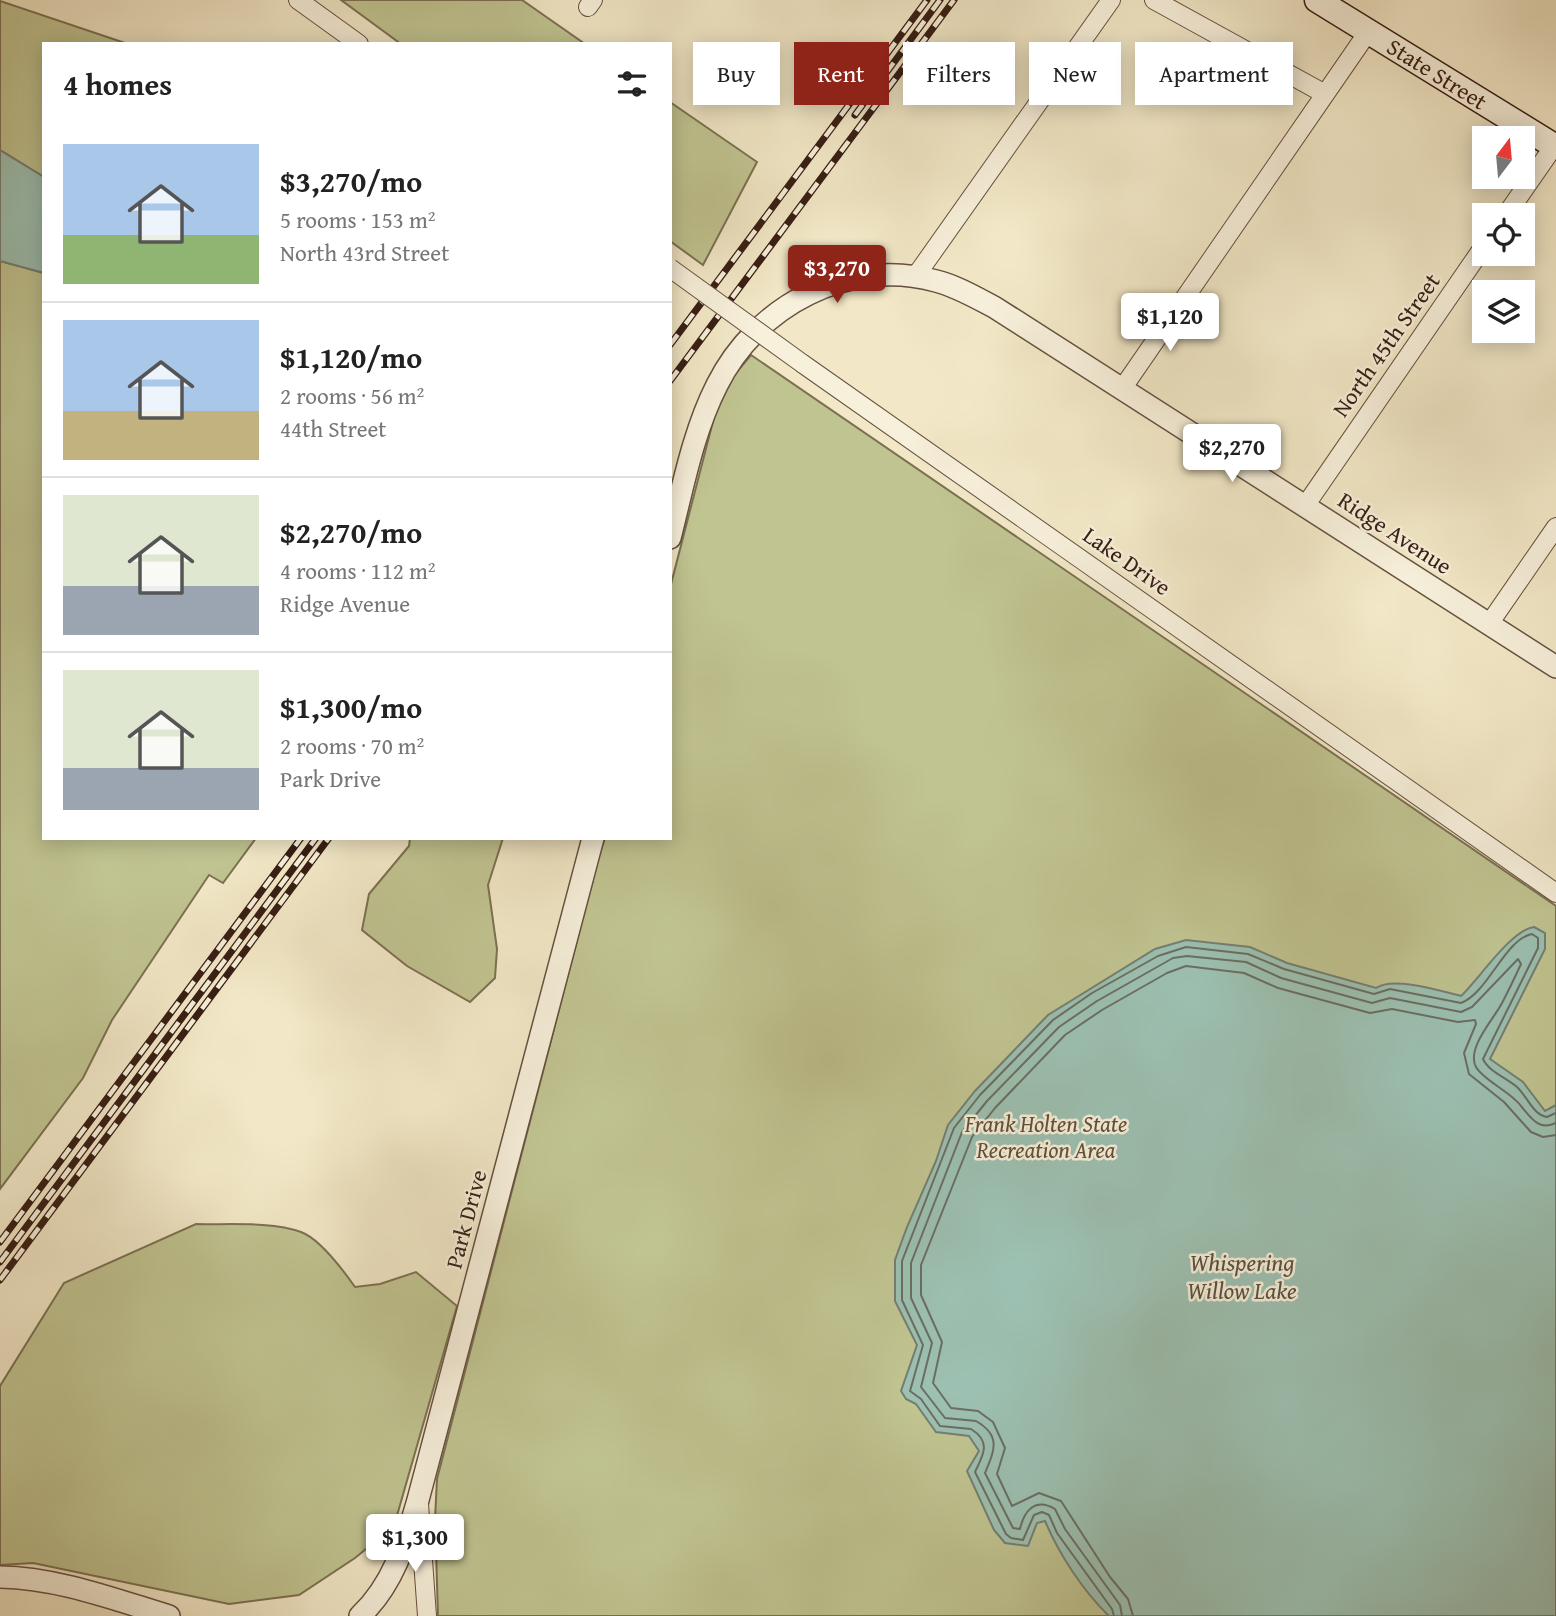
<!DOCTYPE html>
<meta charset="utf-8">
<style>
:root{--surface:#fff;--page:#f6f6f6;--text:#222;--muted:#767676;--line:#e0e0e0;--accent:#8f2418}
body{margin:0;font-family:"Gentium Book Plus",serif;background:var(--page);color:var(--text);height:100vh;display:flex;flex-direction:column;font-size:26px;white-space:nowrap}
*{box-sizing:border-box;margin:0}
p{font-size:23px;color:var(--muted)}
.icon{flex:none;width:38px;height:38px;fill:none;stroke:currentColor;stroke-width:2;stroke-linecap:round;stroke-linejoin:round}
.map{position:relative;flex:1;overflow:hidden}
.drawer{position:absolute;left:42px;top:42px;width:630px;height:798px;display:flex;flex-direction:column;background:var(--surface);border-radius:0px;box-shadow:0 4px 18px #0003}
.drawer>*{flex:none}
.guide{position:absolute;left:693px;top:42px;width:665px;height:63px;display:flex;gap:14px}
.needle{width:46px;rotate:16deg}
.buttons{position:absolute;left:1472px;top:126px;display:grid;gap:14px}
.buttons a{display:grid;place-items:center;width:63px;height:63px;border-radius:0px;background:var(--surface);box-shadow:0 4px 18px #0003;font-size:35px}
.price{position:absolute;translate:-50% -60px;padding:0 16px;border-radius:7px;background:#fff;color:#222;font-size:23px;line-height:46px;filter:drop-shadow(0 2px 4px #0008)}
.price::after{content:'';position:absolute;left:50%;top:42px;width:21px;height:16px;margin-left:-10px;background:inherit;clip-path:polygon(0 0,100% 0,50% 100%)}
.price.on{background:var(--accent);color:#fff}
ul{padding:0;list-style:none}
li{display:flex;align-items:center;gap:21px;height:175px;padding:0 21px}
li+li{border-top:2px solid var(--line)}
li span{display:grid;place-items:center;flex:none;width:196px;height:140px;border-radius:0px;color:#555}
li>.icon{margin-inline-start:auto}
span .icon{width:84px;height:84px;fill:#fffc;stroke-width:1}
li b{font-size:30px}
h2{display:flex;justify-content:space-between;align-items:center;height:84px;padding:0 21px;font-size:30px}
.tag{padding:0 24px;border-radius:0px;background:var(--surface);box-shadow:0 4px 18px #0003;font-size:24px;line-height:63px}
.tag.on{background:var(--accent);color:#fff}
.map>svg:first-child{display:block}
.green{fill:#c0c491;stroke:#7c7052;stroke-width:2}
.water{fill:#9cc0b1;stroke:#747f72;stroke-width:2}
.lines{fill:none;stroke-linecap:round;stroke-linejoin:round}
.shore{stroke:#6a6e62;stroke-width:2}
.minor-casing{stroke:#665040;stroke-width:20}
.tertiary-casing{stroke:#665040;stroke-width:24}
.secondary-casing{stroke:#371d13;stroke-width:27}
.minor{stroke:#f7f0db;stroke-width:18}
.tertiary{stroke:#f7f0db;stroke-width:21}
.secondary{stroke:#f7f0db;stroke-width:24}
.rail-casing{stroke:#371d13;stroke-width:7}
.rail{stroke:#f7f0db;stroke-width:4.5;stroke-dasharray:13;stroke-linecap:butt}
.minor-bridge-casing{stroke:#665040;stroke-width:20;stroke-linecap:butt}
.minor-bridge{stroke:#f7f0db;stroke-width:18}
.labels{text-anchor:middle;stroke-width:5;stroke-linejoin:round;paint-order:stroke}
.street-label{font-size:23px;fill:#371d13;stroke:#f7f0db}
.park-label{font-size:23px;font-style:italic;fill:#604f39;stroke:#f7f0db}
.water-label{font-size:24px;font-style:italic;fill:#554e42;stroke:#f7f0db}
</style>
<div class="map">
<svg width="1556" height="1616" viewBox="0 0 1556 1616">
<rect width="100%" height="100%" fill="#f2e8c7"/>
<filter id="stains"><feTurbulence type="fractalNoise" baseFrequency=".00286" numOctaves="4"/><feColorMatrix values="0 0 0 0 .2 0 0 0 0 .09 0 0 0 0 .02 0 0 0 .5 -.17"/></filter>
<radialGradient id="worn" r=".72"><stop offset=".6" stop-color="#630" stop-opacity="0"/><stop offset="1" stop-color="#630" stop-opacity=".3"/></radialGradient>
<g class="green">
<polygon points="341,0 522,0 585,44 401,44"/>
<polygon points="0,1 128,44 44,44 44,177 0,150"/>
<polygon points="670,102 757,162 703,265 670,241"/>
<polygon points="0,261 44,273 44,838 256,838 223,883 209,875 112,1020 83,1078 0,1189"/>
<polygon points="751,355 1556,906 1556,1616 438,1616 435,1519 437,1479 599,856 605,838 670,838 670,588 717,406 735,374"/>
<polygon points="410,838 503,838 488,885 497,949 495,978 470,1002 407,966 362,930 369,894 409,846"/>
<path d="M196,1224C226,1225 272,1221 301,1232C320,1239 343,1270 355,1287L380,1284L416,1272L457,1306L394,1526L355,1558L299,1595L229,1604L33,1563L0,1565V1386L64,1283Z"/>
</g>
<g class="water">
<polygon points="0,150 44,177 44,273 0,261"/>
<path d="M1534,927L1545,933V949L1490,1059L1523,1082L1545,1111L1556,1105V1616H1109C1083,1591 1059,1554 1045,1521L1037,1523L1028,1546L1005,1543L994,1530L967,1471L979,1451L969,1436L936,1432L916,1404L906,1399L901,1391L917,1345L895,1301V1260L907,1227L936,1161L948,1125L975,1091L1048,1015L1155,949L1186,940L1250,947L1287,963L1376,988C1393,976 1441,991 1461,996C1479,979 1511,930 1534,927Z"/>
</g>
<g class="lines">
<g class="shore">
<path d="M1114,1616L1112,1609L1057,1533L1049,1515L1042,1512L1034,1515L1023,1540L1011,1538L1006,1534L975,1472C983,1455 992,1442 971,1429L940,1426L921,1399L910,1391L923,1345L902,1300V1261L954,1128L980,1095L1053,1020L1092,993L1158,956L1186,947L1248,954L1284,969L1374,994L1390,989L1461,1003C1488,993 1505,939 1532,934L1538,938V948L1483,1059C1489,1072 1507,1078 1517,1087C1527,1096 1533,1115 1547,1117L1556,1113"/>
<path d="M1122,1616L1120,1605L1065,1529L1055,1509C1035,1497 1024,1511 1020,1529L1013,1528L985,1473C994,1451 1002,1436 976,1421L945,1418L921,1387L932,1343L911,1298V1263L962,1132L987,1101L1059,1027L1097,1001L1173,958L1187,956L1246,962L1281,978L1372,1003L1390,998L1461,1012L1472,1007L1518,959L1521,964C1515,977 1509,990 1502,1003C1494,1019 1466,1048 1476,1067C1484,1081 1510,1091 1521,1106C1531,1118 1539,1131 1556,1123"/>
<polyline points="1133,1616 1128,1599 1110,1577 1061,1501 1039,1493 1012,1506 997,1474 1005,1448 993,1422 978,1411 951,1408 933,1383 942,1342 921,1295 921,1265 972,1137 995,1108 1065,1035 1102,1010 1167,973 1186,966 1244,973 1278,988 1370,1013 1392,1009 1458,1022 1475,1020 1476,1024 1464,1053 1469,1074 1504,1102 1531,1132 1543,1137 1556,1135"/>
</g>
<g class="minor-casing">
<g id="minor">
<polyline points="298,0 359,44"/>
<polyline points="1154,0 1325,94"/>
<polyline points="588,7 593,0"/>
<polyline points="1506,215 1554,146"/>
<polyline points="915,277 1111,0"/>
<polyline points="803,364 1556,893"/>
<polyline points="1122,389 1368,32"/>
<polyline points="1305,506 1484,246"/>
<polyline points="1489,624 1556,527"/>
<polyline points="419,1504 427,1616"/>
</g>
</g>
<g class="tertiary-casing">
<g id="tertiary">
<path d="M670,538C683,487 693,432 717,385C757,305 848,257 936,281C956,286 975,297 994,307L1556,667"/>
<path d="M0,1577C58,1578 113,1599 169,1616"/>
<path d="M360,1616C393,1585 406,1542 418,1500L593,838"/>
</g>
</g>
<g class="secondary-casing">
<polyline id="secondary" points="1317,0 1556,147"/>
</g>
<use href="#minor" class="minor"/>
<use href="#tertiary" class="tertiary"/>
<use href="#secondary" class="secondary"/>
<g class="rail-casing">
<g id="rail">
<polyline points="855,115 940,0"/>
<polyline points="670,345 927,0"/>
<polyline points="670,381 954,0"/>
<polyline points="0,1242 301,838"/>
<polyline points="0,1262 316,838"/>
<polyline points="0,1280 329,838"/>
</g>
</g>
<use href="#rail" class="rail"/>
<g class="minor-bridge-casing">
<polyline id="minor-bridge" points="670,268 803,364"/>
</g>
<use href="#minor-bridge" class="minor-bridge"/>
</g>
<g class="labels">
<g class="street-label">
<text transform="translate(1437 74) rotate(32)" y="8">State Street</text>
<text transform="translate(1386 345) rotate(-55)" y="8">North 45th Street</text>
<text transform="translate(1395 533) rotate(33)" y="8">Ridge Avenue</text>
<text transform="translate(1127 561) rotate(35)" y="8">Lake Drive</text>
<text transform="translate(466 1219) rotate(-75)" y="8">Park Drive</text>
</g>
<g class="park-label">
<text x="1046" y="1132">Frank Holten State<tspan x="1046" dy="26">Recreation Area</tspan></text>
</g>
<g class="water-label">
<text x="1242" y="1271">Whispering<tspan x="1242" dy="28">Willow Lake</tspan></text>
</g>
</g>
<rect width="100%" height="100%" filter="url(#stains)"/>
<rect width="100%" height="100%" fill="url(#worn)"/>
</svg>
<div class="buttons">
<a><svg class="needle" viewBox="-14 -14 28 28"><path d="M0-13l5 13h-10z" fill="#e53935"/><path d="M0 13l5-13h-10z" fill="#767676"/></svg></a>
<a><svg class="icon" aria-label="locate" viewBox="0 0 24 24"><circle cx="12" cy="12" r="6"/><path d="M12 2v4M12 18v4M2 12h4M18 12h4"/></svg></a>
<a><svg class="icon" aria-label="layers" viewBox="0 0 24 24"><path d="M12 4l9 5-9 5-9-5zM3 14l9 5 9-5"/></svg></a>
</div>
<b class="price on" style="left:837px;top:305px">$3,270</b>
<b class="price" style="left:1170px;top:353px">$1,120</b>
<b class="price" style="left:1232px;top:484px">$2,270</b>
<b class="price" style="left:415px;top:1574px">$1,300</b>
<div class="guide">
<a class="tag">Buy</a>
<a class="tag on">Rent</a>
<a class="tag">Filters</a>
<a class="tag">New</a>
<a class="tag">Apartment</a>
</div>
<section class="drawer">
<h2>4 homes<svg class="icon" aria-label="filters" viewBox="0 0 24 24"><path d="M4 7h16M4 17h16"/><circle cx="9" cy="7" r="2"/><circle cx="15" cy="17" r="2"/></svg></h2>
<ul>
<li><span style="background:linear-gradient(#a9c7e8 65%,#8fb573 0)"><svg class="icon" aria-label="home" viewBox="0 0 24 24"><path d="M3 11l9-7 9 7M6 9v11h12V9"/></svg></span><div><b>$3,270/mo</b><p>5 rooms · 153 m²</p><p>North 43rd Street</p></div></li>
<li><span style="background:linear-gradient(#a9c7e8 65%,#c2b280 0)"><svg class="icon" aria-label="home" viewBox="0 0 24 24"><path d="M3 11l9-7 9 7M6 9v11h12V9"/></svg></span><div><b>$1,120/mo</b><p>2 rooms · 56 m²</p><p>44th Street</p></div></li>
<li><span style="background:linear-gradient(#dfe7d0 65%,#9aa5b1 0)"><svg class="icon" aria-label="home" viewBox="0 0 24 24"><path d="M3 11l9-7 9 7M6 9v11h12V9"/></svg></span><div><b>$2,270/mo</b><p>4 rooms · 112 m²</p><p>Ridge Avenue</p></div></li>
<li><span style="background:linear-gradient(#dfe7d0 70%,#9aa5b1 0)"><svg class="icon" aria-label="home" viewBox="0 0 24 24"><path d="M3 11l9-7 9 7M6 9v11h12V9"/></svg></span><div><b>$1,300/mo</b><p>2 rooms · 70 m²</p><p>Park Drive</p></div></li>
</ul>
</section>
</div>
